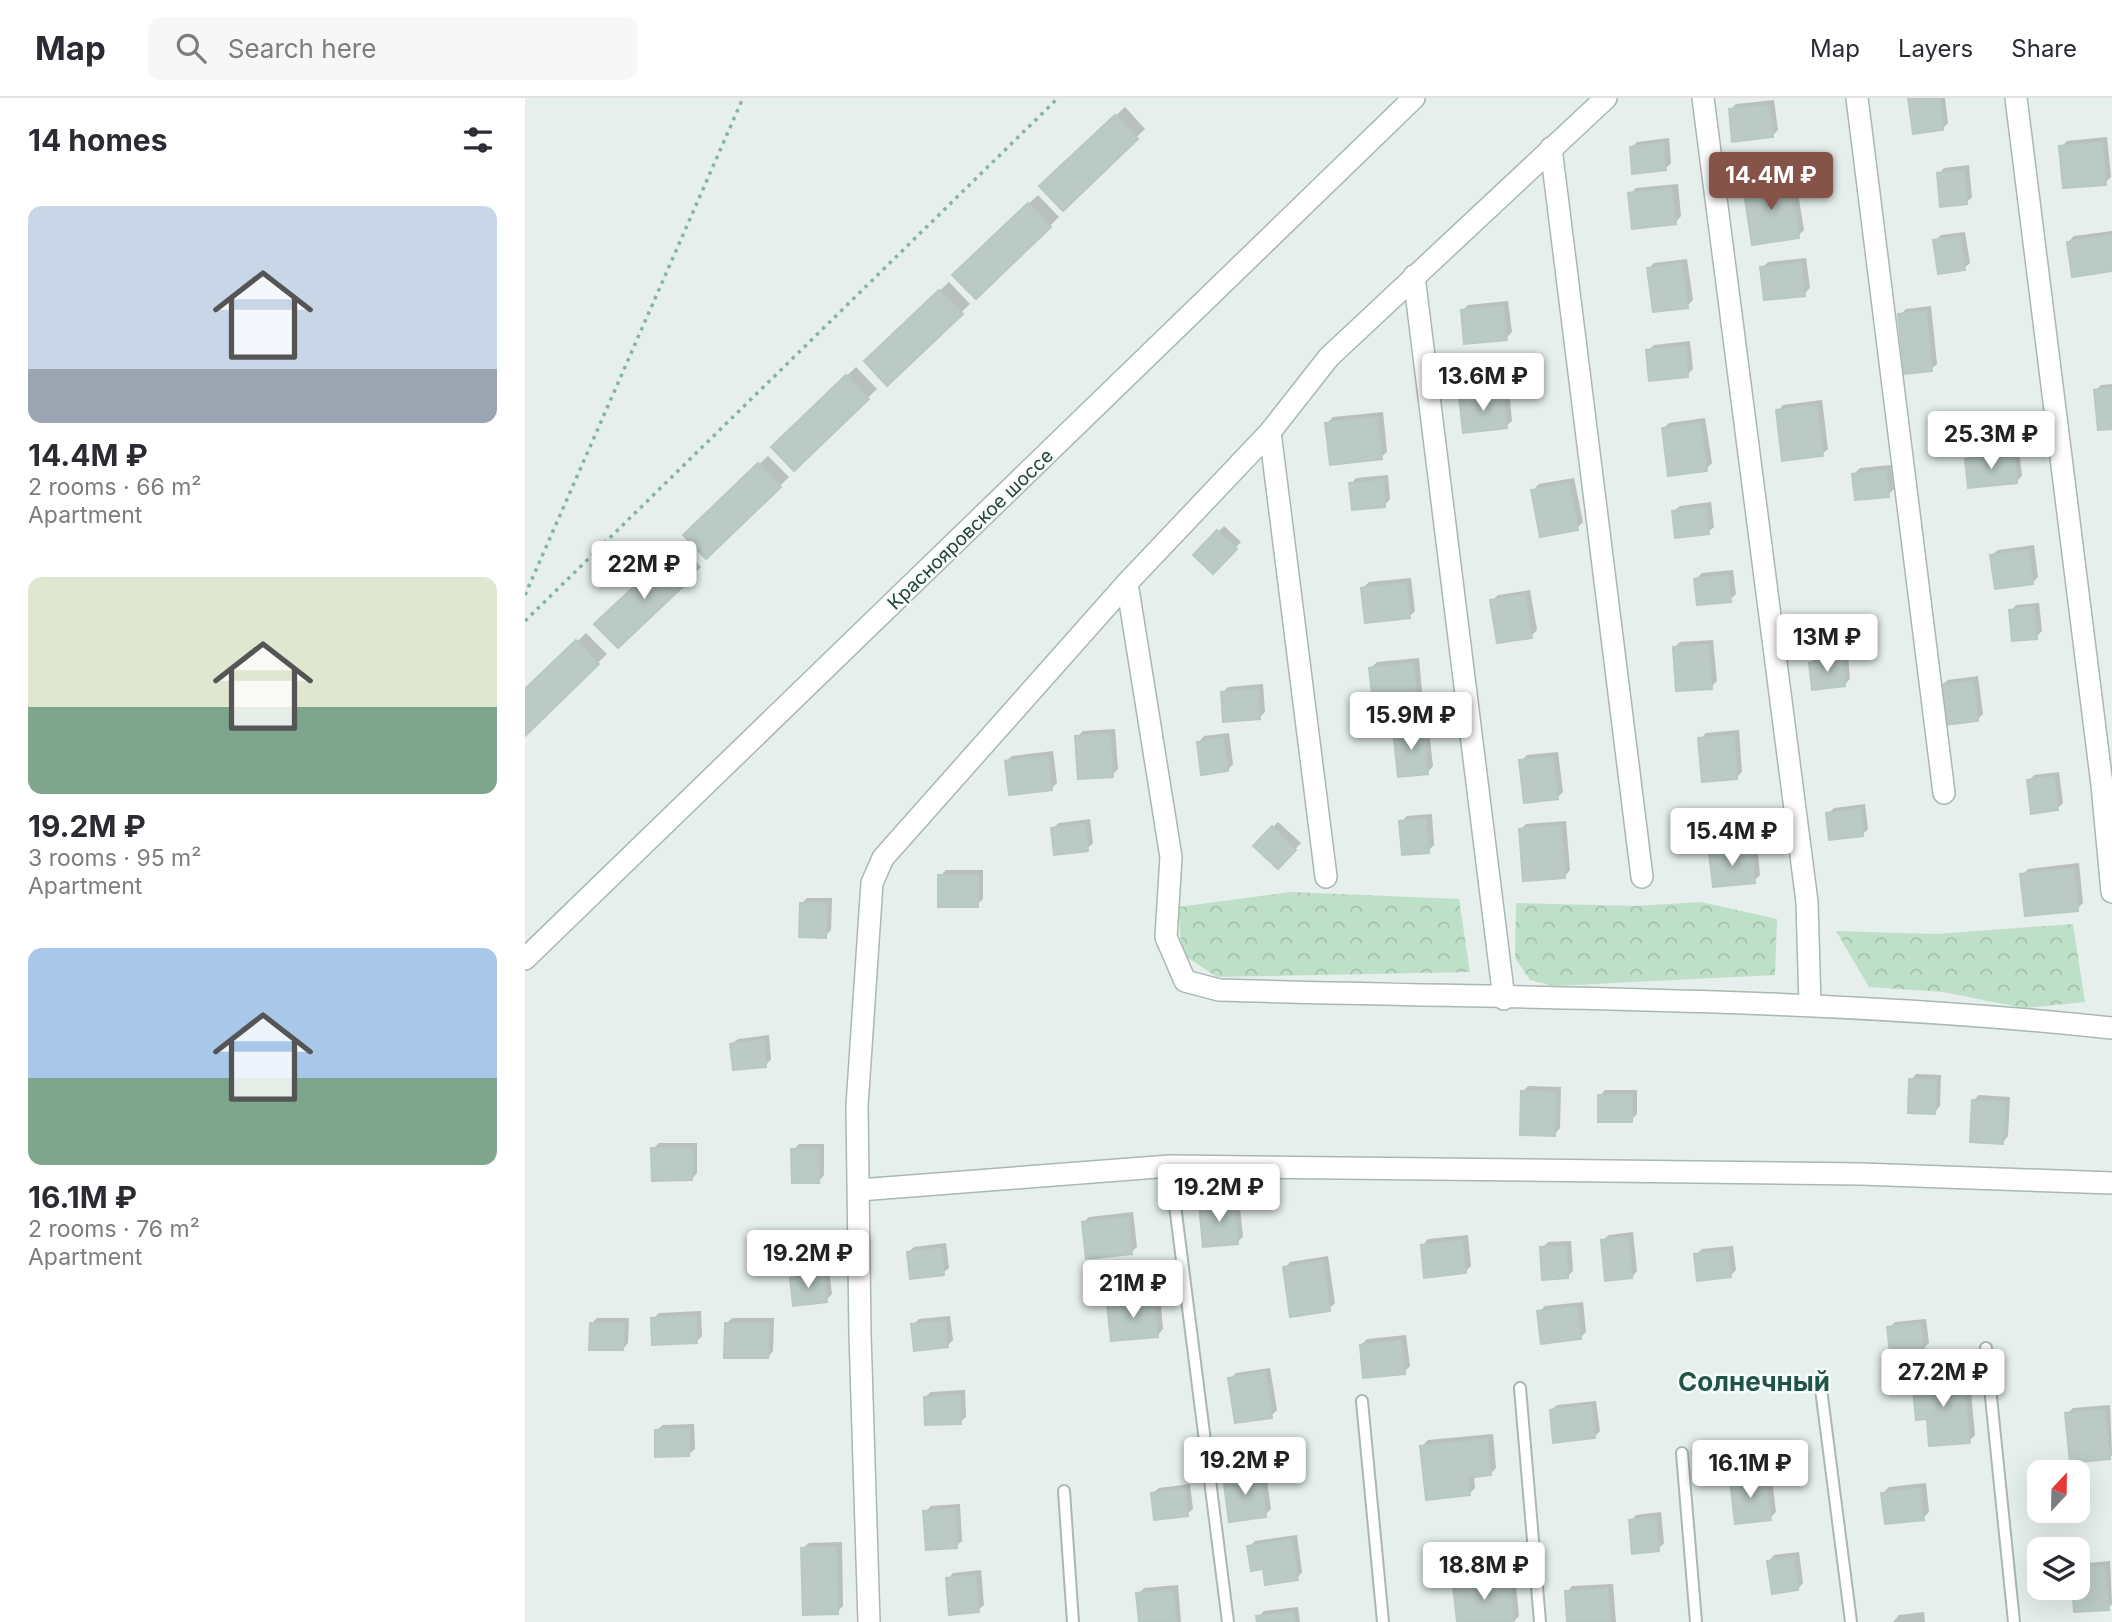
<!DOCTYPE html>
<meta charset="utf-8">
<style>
:root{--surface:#fff;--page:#f7f7f7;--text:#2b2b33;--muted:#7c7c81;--line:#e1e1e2;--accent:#855347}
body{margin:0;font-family:Inter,sans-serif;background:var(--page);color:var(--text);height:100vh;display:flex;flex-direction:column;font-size:26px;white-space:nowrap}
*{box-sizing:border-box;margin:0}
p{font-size:23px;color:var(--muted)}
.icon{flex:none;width:38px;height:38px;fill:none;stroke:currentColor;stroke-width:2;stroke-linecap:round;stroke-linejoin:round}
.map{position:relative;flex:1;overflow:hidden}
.drawer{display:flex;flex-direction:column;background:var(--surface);width:525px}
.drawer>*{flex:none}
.needle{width:46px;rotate:22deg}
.buttons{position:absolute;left:1502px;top:1362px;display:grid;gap:14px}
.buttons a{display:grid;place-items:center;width:63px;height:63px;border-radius:14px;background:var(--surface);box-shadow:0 7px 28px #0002;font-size:35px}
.price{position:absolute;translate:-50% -60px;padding:0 16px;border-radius:7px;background:#fff;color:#222;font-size:23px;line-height:46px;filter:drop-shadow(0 2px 4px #0008)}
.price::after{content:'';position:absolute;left:50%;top:42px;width:21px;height:16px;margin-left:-10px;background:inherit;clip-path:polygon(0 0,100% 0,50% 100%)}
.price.selected{background:var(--accent);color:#fff}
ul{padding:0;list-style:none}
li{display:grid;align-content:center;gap:14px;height:371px;padding:0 28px}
li span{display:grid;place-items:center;height:217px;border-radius:14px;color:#555}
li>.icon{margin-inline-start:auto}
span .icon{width:126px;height:126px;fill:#fffc;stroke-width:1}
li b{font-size:30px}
h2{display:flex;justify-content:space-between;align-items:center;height:84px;padding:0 28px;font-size:30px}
header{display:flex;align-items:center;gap:42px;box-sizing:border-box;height:98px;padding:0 35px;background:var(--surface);border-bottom:2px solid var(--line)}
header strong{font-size:33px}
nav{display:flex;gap:38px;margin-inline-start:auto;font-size:24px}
.search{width:490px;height:63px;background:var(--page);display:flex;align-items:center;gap:18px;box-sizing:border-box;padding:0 24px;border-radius:14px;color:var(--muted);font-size:26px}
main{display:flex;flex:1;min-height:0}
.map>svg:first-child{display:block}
.forest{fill:url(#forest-crowns)}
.shadow{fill:#0003}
.building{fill:#bbcac4;stroke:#b8c9c2;stroke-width:2}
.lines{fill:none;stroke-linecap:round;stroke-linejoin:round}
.service-casing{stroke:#a8b8b2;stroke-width:14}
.minor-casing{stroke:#a8b8b2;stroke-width:24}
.tertiary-casing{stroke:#a8b8b2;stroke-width:24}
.path{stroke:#86b3a5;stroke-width:3.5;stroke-dasharray:3.5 5;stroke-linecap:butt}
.service{stroke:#fff;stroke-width:10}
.minor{stroke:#fff;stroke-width:21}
.tertiary{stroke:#fff;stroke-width:21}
.labels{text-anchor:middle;stroke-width:5;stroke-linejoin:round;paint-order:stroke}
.street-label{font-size:19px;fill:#24423a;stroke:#f7fbf9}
.district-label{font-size:26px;font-weight:bold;fill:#1f5548;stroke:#f7fbf9}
</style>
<header>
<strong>Map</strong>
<div class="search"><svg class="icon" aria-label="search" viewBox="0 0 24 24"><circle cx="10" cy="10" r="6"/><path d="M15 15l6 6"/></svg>Search here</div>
<nav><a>Map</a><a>Layers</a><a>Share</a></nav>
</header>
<main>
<section class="drawer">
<h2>14 homes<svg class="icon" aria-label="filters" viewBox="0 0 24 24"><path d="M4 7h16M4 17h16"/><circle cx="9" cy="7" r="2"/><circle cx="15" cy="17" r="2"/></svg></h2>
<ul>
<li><span style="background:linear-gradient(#c9d6e8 75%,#9aa5b1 0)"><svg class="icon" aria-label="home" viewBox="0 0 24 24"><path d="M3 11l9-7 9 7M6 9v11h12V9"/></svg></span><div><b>14.4M ₽</b><p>2 rooms · 66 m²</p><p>Apartment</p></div></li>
<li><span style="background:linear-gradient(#dfe7d0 60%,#7fa58c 0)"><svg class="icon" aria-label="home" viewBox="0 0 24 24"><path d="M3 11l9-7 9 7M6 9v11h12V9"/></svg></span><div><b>19.2M ₽</b><p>3 rooms · 95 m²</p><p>Apartment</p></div></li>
<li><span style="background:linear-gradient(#a9c7e8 60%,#7fa58c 0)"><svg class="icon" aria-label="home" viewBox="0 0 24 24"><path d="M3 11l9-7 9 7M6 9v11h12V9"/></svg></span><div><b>16.1M ₽</b><p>2 rooms · 76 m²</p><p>Apartment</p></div></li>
</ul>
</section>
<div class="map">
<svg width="1587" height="1524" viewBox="0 0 1587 1524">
<defs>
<pattern id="forest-crowns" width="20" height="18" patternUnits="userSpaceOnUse" patternTransform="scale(1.75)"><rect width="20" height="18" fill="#bfe0c8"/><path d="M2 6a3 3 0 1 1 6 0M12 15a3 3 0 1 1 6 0" fill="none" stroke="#a4c1ad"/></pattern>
</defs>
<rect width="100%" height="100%" fill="#e6efeb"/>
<g class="forest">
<polygon points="766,794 934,801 945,874 692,879 657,856 653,809"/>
<polygon points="1176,804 1252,821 1250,877 1029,888 1005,882 990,860 991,805 1110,808"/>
<polygon points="1548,826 1560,904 1499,910 1418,894 1344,889 1311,833 1411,836"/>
</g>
<g class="shadow">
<polygon points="1385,0 1420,0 1423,25 1418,30"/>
<polygon points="1249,2 1253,32 1247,38 1205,12 1211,6"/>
<polygon points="600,9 620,31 538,110 517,88"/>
<polygon points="1582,39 1586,79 1580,85 1536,49 1542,43"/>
<polygon points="1144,40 1146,65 1141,70 1106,50 1112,44"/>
<polygon points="1444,67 1447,99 1442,104 1414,76 1419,70"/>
<polygon points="1270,76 1279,132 1273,138 1220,89 1225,83"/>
<polygon points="1153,86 1156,118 1151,124 1105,96 1111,90"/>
<polygon points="513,97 534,119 451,198 430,177"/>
<polygon points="1587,133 1587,171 1548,177 1543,144 1549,138"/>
<polygon points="1440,134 1445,165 1439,170 1410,143 1416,137"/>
<polygon points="1281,160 1285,190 1279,196 1237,170 1243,164"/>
<polygon points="1162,161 1168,202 1162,208 1123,171 1129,165"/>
<polygon points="424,184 445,206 362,285 341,263"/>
<polygon points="983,203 987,234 981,240 937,213 943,207"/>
<polygon points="1406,208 1412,266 1406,271 1375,217 1381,211"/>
<polygon points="1165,243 1168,271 1162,277 1123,253 1129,247"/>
<polygon points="331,269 352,291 269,370 248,349"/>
<polygon points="1587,286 1587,329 1570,293 1576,287"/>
<polygon points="984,290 987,323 981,328 936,300 942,294"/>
<polygon points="1297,302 1303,351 1297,356 1253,313 1258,307"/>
<polygon points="858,314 862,354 856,359 802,325 808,319"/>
<polygon points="1478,316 1481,340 1475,345 1441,325 1447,319"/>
<polygon points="1180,320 1187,365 1181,371 1138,331 1144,325"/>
<polygon points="1494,351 1497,378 1491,384 1442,362 1447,356"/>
<polygon points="243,358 264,379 181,459 160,437"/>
<polygon points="1366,367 1369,391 1363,397 1329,376 1335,370"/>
<polygon points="863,377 865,401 860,407 826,386 831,380"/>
<polygon points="1049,380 1058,424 1052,430 1008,392 1014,386"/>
<polygon points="1186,404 1189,429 1183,434 1149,413 1155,408"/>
<polygon points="699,428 716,444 688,473 671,457"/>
<polygon points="155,447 176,469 93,548 72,526"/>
<polygon points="1509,447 1513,479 1507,485 1467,457 1473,452"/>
<polygon points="1208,472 1211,496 1205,502 1171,481 1177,475"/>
<polygon points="886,480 890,513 884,519 838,490 844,484"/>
<polygon points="1005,492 1012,532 1006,538 967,503 973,497"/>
<polygon points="1514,505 1517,533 1511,539 1486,513 1491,507"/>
<polygon points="61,535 82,556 0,635 0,593"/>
<polygon points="1188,542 1192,583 1186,589 1149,550 1155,544"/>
<polygon points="1323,556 1325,581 1320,586 1286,565 1291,559"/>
<polygon points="894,560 897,593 892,599 846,570 852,564"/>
<polygon points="1453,578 1458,616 1452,622 1417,587 1423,582"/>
<polygon points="738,586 740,614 734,620 697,595 703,589"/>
<polygon points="903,623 908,668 903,674 870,632 875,626"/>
<polygon points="590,631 593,671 587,677 552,639 558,633"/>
<polygon points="1214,632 1217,674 1212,679 1175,641 1181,635"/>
<polygon points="704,635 708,666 703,672 674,644 679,638"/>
<polygon points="528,653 532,685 526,691 481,663 487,658"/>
<polygon points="1033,654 1038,694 1032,700 996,663 1002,657"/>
<polygon points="1534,674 1538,705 1532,711 1504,683 1509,677"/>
<polygon points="1340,706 1343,731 1337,737 1303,716 1309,710"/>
<polygon points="907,716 909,747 903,753 876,724 882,718"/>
<polygon points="565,721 568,745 562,751 528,730 534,725"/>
<polygon points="1041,723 1045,772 1040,778 995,732 1001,726"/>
<polygon points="753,724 776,745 753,769 730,748"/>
<polygon points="1232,746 1235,777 1229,783 1186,756 1191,750"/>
<polygon points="1554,765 1558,805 1552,811 1497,777 1503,771"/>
<polygon points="421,772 458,772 458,801 452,807 415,778"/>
<polygon points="282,800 307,800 306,832 300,838 276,806"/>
<polygon points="244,937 246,961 241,967 207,946 213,941"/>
<polygon points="1391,976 1416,977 1415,1008 1410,1014 1386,982"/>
<polygon points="1003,988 1036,989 1035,1030 1030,1036 997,994"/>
<polygon points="1080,992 1112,992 1112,1016 1106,1022 1075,998"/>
<polygon points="1454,997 1485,999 1483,1038 1478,1044 1448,1003"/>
<polygon points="134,1045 172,1045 172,1075 167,1081 128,1051"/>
<polygon points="274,1046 299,1046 299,1077 294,1083 268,1052"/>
<polygon points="714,1098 718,1139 712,1144 676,1107 682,1101"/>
<polygon points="608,1114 612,1149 606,1154 559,1124 564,1119"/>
<polygon points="1108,1134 1112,1173 1107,1179 1078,1142 1084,1137"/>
<polygon points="943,1137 946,1168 940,1174 898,1147 903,1141"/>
<polygon points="1046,1143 1048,1173 1042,1179 1017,1150 1023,1144"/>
<polygon points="421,1145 424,1170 418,1175 384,1154 389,1149"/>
<polygon points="1208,1148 1211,1172 1205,1178 1171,1157 1177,1151"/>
<polygon points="803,1158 810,1205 804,1211 760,1170 765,1164"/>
<polygon points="304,1172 307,1196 301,1202 267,1181 273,1175"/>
<polygon points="635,1196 638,1231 633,1237 584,1207 590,1201"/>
<polygon points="1058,1204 1061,1234 1055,1240 1014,1214 1020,1208"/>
<polygon points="176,1213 177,1238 171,1244 128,1221 134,1215"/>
<polygon points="425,1218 428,1242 422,1248 388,1227 394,1221"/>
<polygon points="72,1220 104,1220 103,1245 98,1251 66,1226"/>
<polygon points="207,1220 249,1220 248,1253 243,1259 201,1226"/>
<polygon points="1401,1221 1404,1245 1398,1251 1364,1230 1370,1224"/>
<polygon points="881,1237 885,1268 879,1274 836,1247 842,1241"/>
<polygon points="745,1270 752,1312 746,1318 705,1281 711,1275"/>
<polygon points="1444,1271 1450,1337 1444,1343 1403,1319 1389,1281 1394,1275"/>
<polygon points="440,1292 441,1319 435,1324 400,1299 406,1294"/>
<polygon points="1071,1303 1075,1333 1069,1339 1026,1312 1032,1307"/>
<polygon points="1585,1307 1587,1357 1585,1360 1542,1316 1548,1310"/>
<polygon points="169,1326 170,1351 164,1356 132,1332 138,1327"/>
<polygon points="968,1336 971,1370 965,1376 949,1377 950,1390 944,1396 897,1348 903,1342"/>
<polygon points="740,1368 746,1411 740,1417 700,1379 705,1373"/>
<polygon points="1246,1372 1251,1414 1245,1420 1207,1382 1213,1377"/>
<polygon points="1401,1385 1404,1414 1398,1420 1358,1395 1364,1389"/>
<polygon points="665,1386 668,1411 662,1416 628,1395 634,1390"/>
<polygon points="435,1406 437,1443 431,1448 400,1414 406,1408"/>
<polygon points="1136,1414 1139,1445 1133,1451 1106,1423 1111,1417"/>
<polygon points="772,1437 777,1474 772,1480 740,1469 724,1449 730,1443"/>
<polygon points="317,1444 318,1508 312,1514 278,1450 284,1445"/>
<polygon points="1274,1454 1278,1485 1273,1491 1244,1463 1249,1457"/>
<polygon points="1585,1463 1587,1506 1583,1510 1552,1489 1552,1466"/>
<polygon points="456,1472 459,1507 453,1512 423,1481 428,1475"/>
<polygon points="990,1476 994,1518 988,1524 934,1524 930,1487 936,1481"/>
<polygon points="1088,1486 1091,1524 1043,1524 1042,1494 1047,1488"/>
<polygon points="653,1487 656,1524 616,1524 613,1496 619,1490"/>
<polygon points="773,1509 775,1524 734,1524 733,1519 739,1513"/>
<polygon points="1399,1514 1400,1524 1368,1524 1374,1517"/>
</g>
<g class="building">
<polygon points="1383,0 1415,0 1418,32 1388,36"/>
<polygon points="1244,7 1248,39 1207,44 1204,11"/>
<polygon points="590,17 613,41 538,113 514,88"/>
<polygon points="1577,44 1581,87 1538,90 1534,48"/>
<polygon points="1138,45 1141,72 1107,76 1105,49"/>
<polygon points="1439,72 1442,106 1415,109 1412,75"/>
<polygon points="1265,81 1274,140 1227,147 1218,88"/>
<polygon points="1147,90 1151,126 1107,131 1103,95"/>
<polygon points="503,105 526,129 451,201 427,177"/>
<polygon points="1586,137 1587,173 1547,179 1542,144"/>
<polygon points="1435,139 1440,172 1413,176 1408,142"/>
<polygon points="1157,165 1163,210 1128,214 1122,170"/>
<polygon points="1276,165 1280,198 1239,202 1235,169"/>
<polygon points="414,192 438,216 362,288 339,263"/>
<polygon points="978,208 982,242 939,246 936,212"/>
<polygon points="1401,213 1407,273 1379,276 1373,216"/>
<polygon points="1160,248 1163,279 1124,283 1121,252"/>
<polygon points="321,277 344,301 269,373 246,349"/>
<polygon points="1587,290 1587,331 1573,332 1569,292"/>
<polygon points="978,295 982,330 938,335 934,299"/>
<polygon points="1292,307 1298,358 1257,363 1251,312"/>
<polygon points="852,319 857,361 805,367 800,325"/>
<polygon points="1473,320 1476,347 1442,351 1439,324"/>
<polygon points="1175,325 1182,373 1143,378 1137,330"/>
<polygon points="1489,356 1492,385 1443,390 1440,361"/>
<polygon points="233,365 256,389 181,461 158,437"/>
<polygon points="1361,372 1364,399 1330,402 1327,376"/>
<polygon points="858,382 860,409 827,412 824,385"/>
<polygon points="1044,385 1053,432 1015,439 1006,392"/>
<polygon points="1181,409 1184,436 1150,440 1147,413"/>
<polygon points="692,432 712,451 688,476 668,457"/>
<polygon points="1503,452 1508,486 1470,491 1465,457"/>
<polygon points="145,455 168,479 93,550 69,526"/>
<polygon points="1203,477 1206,504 1172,507 1169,481"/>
<polygon points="881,485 885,520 840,525 836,490"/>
<polygon points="1000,497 1007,540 972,545 965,502"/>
<polygon points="1509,509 1512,541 1487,543 1484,512"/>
<polygon points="51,542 74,566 0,638 0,591"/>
<polygon points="1183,547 1187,591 1151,593 1148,549"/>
<polygon points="1318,561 1320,588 1287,592 1284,565"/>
<polygon points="888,565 892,600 848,605 844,570"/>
<polygon points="1448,583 1453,623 1420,627 1415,587"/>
<polygon points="733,591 735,621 698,624 696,594"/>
<polygon points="898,628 903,676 873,679 868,631"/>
<polygon points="585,636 588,679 553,681 550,638"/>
<polygon points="1209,637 1212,681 1177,684 1173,640"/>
<polygon points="698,640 703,673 676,677 672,644"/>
<polygon points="523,658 527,692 484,697 480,663"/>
<polygon points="1028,659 1033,701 999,705 994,662"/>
<polygon points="1529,679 1533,712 1506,716 1502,682"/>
<polygon points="1335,711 1338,738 1304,742 1301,715"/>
<polygon points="901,721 904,755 877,757 874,723"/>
<polygon points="560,726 563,753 529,757 526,730"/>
<polygon points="1036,727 1040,780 998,783 994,731"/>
<polygon points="747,728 771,752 753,771 728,748"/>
<polygon points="1226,751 1230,785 1188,789 1184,755"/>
<polygon points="1549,770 1553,813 1500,818 1495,776"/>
<rect x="413" y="777" width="40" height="32"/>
<polygon points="275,805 302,805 301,840 274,839"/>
<polygon points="239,942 241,969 208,972 205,946"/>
<polygon points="1384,981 1411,982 1410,1016 1383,1015"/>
<polygon points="996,993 1031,994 1030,1038 995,1037"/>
<rect x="1073" y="997" width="34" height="27"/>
<polygon points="1447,1002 1480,1004 1478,1046 1445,1044"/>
<polygon points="126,1050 167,1050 167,1082 127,1083"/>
<polygon points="266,1051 294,1051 294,1085 267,1085"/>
<polygon points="709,1103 713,1146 678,1149 674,1106"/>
<polygon points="603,1119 607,1156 561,1161 557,1124"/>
<polygon points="1103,1139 1107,1180 1080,1183 1076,1142"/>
<polygon points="937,1142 941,1175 899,1180 896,1147"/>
<polygon points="1041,1148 1043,1180 1017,1182 1015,1149"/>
<polygon points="416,1150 419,1177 385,1181 382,1154"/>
<polygon points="1203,1153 1206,1179 1172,1183 1169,1156"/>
<polygon points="798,1163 805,1213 765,1219 758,1169"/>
<polygon points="299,1177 302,1204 268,1208 265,1180"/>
<polygon points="629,1201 633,1239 586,1243 582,1206"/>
<polygon points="1052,1209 1056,1241 1016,1246 1012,1213"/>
<polygon points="171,1218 172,1245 127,1247 126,1220"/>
<polygon points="420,1223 423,1249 389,1253 386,1226"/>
<polygon points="65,1225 99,1225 98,1252 64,1252"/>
<polygon points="200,1225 244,1225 243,1260 199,1260"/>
<polygon points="1396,1225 1399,1253 1365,1256 1362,1229"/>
<polygon points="876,1242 880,1276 838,1280 835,1247"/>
<polygon points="740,1274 747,1320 710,1325 703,1280"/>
<polygon points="1438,1276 1445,1345 1404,1348 1402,1321 1391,1322 1387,1280"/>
<polygon points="435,1297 436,1326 400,1327 399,1299"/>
<polygon points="1066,1307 1070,1340 1028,1345 1025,1312"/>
<polygon points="1580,1311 1585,1361 1545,1365 1540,1315"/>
<polygon points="164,1331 164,1358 130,1359 130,1332"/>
<polygon points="962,1341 966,1377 943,1380 945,1397 901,1402 895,1348"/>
<polygon points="735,1373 741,1419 704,1424 698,1378"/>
<polygon points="1240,1377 1246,1422 1210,1426 1205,1382"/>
<polygon points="1395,1390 1399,1422 1360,1426 1356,1395"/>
<polygon points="660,1391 663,1418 629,1422 626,1395"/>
<polygon points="430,1411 432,1450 401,1452 398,1413"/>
<polygon points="1131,1419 1134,1453 1107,1456 1104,1422"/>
<polygon points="766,1441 773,1482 740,1487 738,1471 726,1473 722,1448"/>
<polygon points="311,1449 313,1516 278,1517 276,1450"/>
<polygon points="1269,1459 1273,1492 1247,1496 1242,1463"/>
<polygon points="1580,1468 1584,1512 1549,1514 1547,1489 1552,1489 1552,1470"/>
<polygon points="450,1477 454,1514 424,1517 421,1480"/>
<polygon points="984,1481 989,1524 932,1524 928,1487"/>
<polygon points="1083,1491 1085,1524 1042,1524 1040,1493"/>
<polygon points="648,1492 651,1524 614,1524 611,1495"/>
<polygon points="768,1514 769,1524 732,1524 731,1518"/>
</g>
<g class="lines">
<g class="service-casing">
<g id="service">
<polyline points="645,1068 703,1524"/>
<polyline points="1461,1250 1489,1524"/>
<polyline points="995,1290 1015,1524"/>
<polyline points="1296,1291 1326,1524"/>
<polyline points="837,1303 858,1524"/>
<polyline points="1157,1355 1171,1524"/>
<polyline points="539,1393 548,1524"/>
</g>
</g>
<g class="minor-casing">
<g id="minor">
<polyline points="1178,0 1282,804 1285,907"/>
<polyline points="1332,0 1419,695"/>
<polyline points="1491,0 1577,687 1587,794"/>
<polyline points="1026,50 1117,779"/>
<polyline points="889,178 979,901"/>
<polyline points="745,334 801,779"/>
<path d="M602,485L646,759L641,839L660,883L694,892C992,901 1291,898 1587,930"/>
<polyline points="334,1092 645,1068 1336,1076 1587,1085"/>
<polyline points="344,1524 335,1236 332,1008 347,785 358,760 602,485 745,334 804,259 1081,0"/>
</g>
</g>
<g class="tertiary-casing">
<polyline id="tertiary" points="0,861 889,0"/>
</g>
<g class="path">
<polyline points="0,497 218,0"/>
<polyline points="0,523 533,0"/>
</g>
<use href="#service" class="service"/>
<use href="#minor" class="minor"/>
<use href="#tertiary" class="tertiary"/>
</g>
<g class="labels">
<g class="street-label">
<text transform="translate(445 431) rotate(-44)" y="7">Краснояровское шоссе</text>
</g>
<g class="district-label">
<text x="1229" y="1293">Солнечный</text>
</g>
</g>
</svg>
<div class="buttons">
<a><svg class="needle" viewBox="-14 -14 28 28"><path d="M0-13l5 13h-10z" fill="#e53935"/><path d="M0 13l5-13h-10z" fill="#7c7c81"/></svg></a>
<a><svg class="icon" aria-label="layers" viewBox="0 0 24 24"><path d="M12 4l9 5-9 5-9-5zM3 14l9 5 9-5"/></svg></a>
</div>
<b class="price selected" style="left:1246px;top:114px">14.4M ₽</b>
<b class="price" style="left:958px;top:315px">13.6M ₽</b>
<b class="price" style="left:1466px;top:373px">25.3M ₽</b>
<b class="price" style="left:119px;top:503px">22M ₽</b>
<b class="price" style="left:1302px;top:576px">13M ₽</b>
<b class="price" style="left:886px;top:654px">15.9M ₽</b>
<b class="price" style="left:1207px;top:770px">15.4M ₽</b>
<b class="price" style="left:694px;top:1126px">19.2M ₽</b>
<b class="price" style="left:283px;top:1192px">19.2M ₽</b>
<b class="price" style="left:608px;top:1222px">21M ₽</b>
<b class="price" style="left:1418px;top:1311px">27.2M ₽</b>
<b class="price" style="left:720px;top:1399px">19.2M ₽</b>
<b class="price" style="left:1225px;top:1402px">16.1M ₽</b>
<b class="price" style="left:959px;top:1504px">18.8M ₽</b>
</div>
</main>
